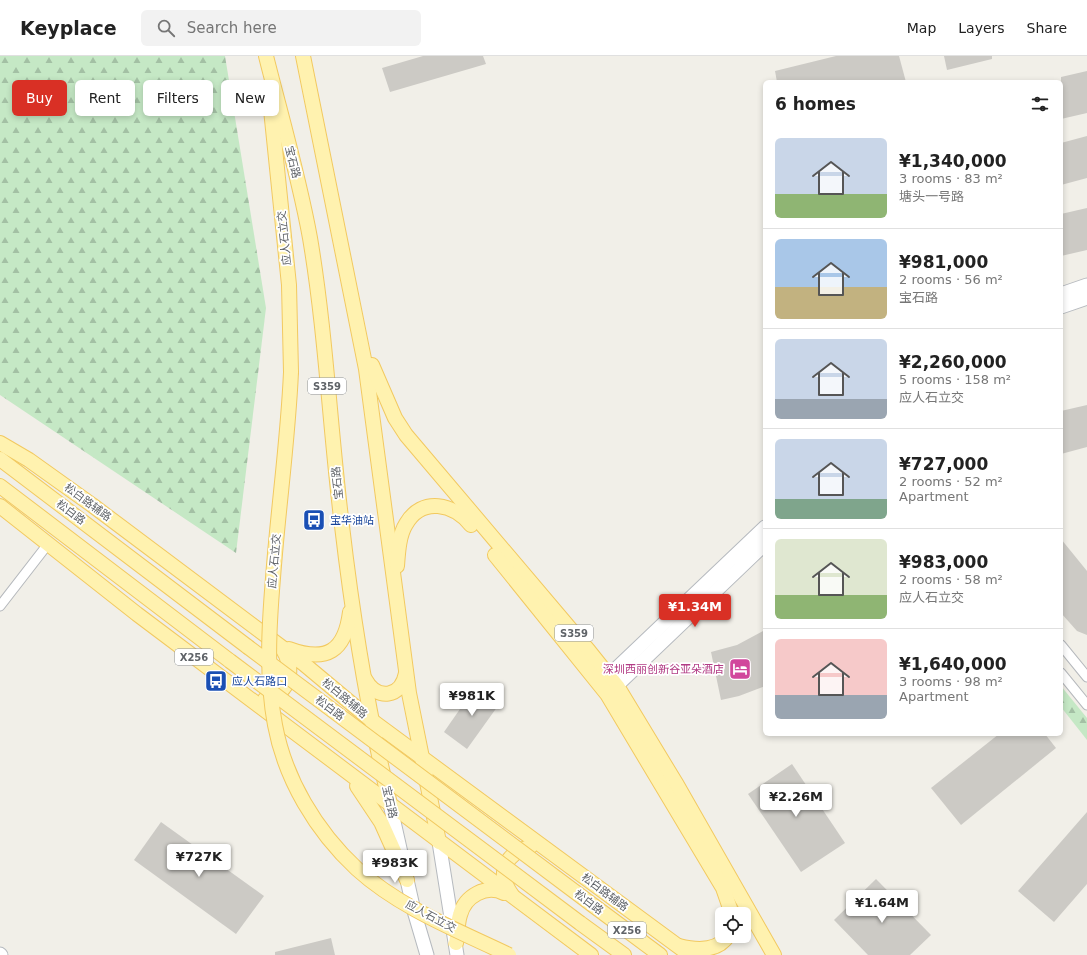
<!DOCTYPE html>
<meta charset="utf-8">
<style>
:root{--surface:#fff;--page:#f2f2f2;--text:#222;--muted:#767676;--line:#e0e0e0;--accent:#d93025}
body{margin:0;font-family:"DejaVu Sans","Noto Sans SC",sans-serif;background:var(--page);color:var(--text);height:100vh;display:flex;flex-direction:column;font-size:15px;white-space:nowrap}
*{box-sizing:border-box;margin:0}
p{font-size:13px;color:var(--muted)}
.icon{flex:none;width:22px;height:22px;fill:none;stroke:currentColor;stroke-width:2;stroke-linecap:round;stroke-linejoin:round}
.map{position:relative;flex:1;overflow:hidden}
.drawer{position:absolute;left:763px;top:24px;width:300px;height:656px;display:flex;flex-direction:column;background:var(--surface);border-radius:6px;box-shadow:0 2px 6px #0003}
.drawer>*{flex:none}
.banner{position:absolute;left:12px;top:24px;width:380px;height:36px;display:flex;gap:8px}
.controls{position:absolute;left:715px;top:851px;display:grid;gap:8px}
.controls a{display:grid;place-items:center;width:36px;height:36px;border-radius:6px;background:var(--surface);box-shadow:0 2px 6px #0003;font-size:20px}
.price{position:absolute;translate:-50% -34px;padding:0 9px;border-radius:4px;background:#fff;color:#222;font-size:13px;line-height:26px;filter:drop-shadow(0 1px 2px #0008)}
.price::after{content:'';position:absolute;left:50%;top:24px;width:12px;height:9px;margin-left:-6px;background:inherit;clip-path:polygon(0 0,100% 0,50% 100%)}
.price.on{background:var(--accent);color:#fff}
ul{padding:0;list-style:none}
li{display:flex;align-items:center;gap:12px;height:100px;padding:0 12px}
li+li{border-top:1px solid var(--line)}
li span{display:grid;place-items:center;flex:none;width:112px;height:80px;border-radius:6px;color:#555}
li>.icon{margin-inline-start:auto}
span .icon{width:48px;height:48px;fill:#fffc;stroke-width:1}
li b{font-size:17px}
h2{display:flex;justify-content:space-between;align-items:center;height:48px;padding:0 12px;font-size:17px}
.tag{padding:0 14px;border-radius:6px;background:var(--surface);box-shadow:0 2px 6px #0003;font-size:14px;line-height:36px}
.tag.on{background:var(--accent);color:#fff}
header{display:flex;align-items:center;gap:24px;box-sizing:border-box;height:56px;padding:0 20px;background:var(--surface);border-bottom:1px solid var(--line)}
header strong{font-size:19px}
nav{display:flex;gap:22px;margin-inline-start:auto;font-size:14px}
.search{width:280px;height:36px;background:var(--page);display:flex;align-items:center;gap:10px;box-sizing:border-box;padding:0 14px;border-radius:6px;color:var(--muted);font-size:15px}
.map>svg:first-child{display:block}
.forest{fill:url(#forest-firs)}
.building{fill:#cccac5}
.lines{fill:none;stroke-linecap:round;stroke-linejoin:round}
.street-casing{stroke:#b5b8bc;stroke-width:11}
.secondary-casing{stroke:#b6babf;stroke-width:15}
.primary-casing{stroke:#f2c960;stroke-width:16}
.street{stroke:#fff;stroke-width:9}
.secondary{stroke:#fff;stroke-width:13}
.primary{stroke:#fff2af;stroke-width:14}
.primary-bridge-casing{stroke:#f2c960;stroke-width:16;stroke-linecap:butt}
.primary-bridge{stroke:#fff2af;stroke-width:14}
.labels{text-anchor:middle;stroke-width:3.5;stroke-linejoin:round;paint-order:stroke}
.shield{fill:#fff;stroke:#8f9295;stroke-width:1}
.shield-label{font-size:10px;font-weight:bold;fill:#5f6368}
.street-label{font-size:11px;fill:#5f6368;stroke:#fff}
.transit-label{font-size:11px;fill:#164399;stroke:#fff;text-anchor:start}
.hotel-label{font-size:11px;fill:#b23c85;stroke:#fff;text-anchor:end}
</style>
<header>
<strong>Keyplace</strong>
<div class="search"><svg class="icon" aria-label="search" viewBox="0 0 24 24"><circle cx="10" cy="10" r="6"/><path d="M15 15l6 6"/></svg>Search here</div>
<nav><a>Map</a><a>Layers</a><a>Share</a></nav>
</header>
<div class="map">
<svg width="1087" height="899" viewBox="0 0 1087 899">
<defs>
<pattern id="forest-firs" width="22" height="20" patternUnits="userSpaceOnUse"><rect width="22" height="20" fill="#c5e8c5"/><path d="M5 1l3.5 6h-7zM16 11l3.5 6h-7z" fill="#a3c0a4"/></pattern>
</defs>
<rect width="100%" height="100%" fill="#f1efe8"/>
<g class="forest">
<polygon points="0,0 225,0 266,252 236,497 0,339"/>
<polygon points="1061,630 1087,662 1087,684 1061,651"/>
</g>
<g class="building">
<polygon points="423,0 483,0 486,8 390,36 382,12"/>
<polygon points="836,0 899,0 906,26 777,26 775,15"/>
<polygon points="944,0 992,0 992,3 947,14"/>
<polygon points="1087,15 1087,57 1061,63 1061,21"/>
<polygon points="1087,80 1087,122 1061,129 1061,87"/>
<polygon points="1087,152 1087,194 1061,200 1061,158"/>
<polygon points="1087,349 1087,391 1061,398 1061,355"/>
<polygon points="1061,483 1087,515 1087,579 1077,575 1061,557"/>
<polygon points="765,574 765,630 739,640 721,644 711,596 737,589"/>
<polygon points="476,630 500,647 467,693 444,676"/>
<polygon points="999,678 1045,678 1056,692 961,769 931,732"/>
<polygon points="792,708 845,787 801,816 748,738"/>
<polygon points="1087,756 1087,828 1054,866 1018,835"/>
<polygon points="161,766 264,840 236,878 134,804"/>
<polygon points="876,823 931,879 910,899 868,899 834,864"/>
<polygon points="331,882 335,899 275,899 275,896"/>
</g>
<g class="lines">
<g class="street-casing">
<g id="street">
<polyline points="0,550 48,488"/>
<polyline points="1061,589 1087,621"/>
<polyline points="1061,617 1087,649"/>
</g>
</g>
<g class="secondary-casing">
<g id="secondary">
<polyline points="1061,238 1087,229"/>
<polyline points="1061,251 1087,242"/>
<polyline points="601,627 765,471"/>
<polyline points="609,637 765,488"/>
<polyline points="390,748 414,855 427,899"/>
<polyline points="439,786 457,899"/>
<polyline points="0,898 1,899"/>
</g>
</g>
<g class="primary-casing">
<g id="primary">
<path d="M266,0C281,60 299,121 310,182C326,277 330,374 342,470C353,564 368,657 390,748"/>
<polyline points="303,0 366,313 409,637 439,786"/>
<polyline points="270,44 289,229 291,316"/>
<polyline points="372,309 395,362 406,379 589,595 617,630 677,729 774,899"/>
<polyline points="0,387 29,404 92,449 304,608 371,664 690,899"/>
<polyline points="0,403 248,591"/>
<polyline points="0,430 230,605"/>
<polyline points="0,450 137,558 591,899"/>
<polyline points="495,499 607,638 723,832 732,858"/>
<path d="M397,510C398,496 399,479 406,468C422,440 454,448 471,469"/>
<path d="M289,593C327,607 345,595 350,556"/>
<path d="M365,623C377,645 401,642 406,617"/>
<path d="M265,643C291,637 295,612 282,592"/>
<polyline points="357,730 381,766 407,824"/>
<path d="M512,839C496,818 505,797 530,791"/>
<polyline points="594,850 660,899"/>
<polyline points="580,867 624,899"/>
<path d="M456,887C458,878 457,868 460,859C465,840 486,828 504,837"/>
<path d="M679,890C695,894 717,896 728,880"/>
</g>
</g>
<use href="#street" class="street"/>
<use href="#secondary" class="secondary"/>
<use href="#primary" class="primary"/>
<g class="primary-bridge-casing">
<g id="primary-bridge">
<path d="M291,316C288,385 278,453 273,522C269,570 266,621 275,669C285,723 316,775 357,813C400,852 457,874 509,899"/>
<polyline points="248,591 594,850"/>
<polyline points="230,605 580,867"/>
</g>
</g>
<use href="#primary-bridge" class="primary-bridge"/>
</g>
<defs>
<g id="bus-square" transform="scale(1.15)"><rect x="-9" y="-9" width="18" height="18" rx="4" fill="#1a4fb4" stroke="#fff"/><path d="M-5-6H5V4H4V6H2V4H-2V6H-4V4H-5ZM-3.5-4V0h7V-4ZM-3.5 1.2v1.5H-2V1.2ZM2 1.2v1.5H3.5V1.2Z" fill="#fff"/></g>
<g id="hotel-square" transform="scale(1.15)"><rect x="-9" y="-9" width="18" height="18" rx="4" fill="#d1479c" stroke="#fff"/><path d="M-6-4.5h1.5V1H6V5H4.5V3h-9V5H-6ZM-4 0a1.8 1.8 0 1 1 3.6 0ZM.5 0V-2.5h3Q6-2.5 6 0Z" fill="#fff"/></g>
</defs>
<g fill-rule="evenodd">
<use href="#bus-square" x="314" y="464"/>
<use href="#hotel-square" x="740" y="613"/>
<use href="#bus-square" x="216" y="625"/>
</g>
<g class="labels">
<g class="shield">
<rect x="308" y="322" width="38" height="16" rx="3"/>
<rect x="555" y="569" width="38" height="16" rx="3"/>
<rect x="175" y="593" width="38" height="16" rx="3"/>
<rect x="608" y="866" width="38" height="16" rx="3"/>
</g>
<g class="shield-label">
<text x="327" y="334">S359</text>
<text x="574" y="581">S359</text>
<text x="194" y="605">X256</text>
<text x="627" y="878">X256</text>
</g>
<g class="street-label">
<text transform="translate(293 106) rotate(76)" y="4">宝石路</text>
<text transform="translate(284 182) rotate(-96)" y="4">应人石立交</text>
<text transform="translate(337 427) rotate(-96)" y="4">宝石路</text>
<text transform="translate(88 446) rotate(36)" y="4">松白路辅路</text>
<text transform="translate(71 456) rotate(37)" y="4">松白路</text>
<text transform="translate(274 505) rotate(-85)" y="4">应人石立交</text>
<text transform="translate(345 642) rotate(40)" y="4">松白路辅路</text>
<text transform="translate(330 652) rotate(37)" y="4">松白路</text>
<text transform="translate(390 746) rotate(77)" y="4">宝石路</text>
<text transform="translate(605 836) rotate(37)" y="4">松白路辅路</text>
<text transform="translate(589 846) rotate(37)" y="4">松白路</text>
<text transform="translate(431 860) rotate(28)" y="4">应人石立交</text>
</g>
<g class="transit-label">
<text x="330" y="468">宝华油站</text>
<text x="232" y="629">应人石路口</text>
</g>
<g class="hotel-label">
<text x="724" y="617">深圳西丽创新谷亚朵酒店</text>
</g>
</g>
</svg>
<div class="controls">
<a><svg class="icon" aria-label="locate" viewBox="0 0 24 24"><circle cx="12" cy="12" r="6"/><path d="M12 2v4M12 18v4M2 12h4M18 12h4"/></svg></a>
</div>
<b class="price on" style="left:695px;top:572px">¥1.34M</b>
<b class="price" style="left:472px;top:661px">¥981K</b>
<b class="price" style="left:796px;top:762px">¥2.26M</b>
<b class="price" style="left:199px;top:822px">¥727K</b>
<b class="price" style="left:395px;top:828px">¥983K</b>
<b class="price" style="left:882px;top:868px">¥1.64M</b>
<div class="banner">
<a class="tag on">Buy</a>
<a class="tag">Rent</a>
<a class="tag">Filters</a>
<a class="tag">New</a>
</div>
<section class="drawer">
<h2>6 homes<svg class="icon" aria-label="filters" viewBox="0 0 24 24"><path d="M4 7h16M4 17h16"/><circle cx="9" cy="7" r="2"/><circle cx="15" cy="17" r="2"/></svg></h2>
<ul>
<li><span style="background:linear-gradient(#c9d6e8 70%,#8fb573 0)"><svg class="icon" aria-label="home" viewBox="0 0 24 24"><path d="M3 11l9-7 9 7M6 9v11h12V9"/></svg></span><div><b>¥1,340,000</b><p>3 rooms · 83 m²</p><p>塘头一号路</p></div></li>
<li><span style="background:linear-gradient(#a9c7e8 60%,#c2b280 0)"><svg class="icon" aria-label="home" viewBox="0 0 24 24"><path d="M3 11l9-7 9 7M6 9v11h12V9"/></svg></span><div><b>¥981,000</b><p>2 rooms · 56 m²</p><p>宝石路</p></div></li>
<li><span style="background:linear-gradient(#c9d6e8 75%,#9aa5b1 0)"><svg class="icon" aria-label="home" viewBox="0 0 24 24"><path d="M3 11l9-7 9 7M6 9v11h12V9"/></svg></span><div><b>¥2,260,000</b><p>5 rooms · 158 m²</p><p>应人石立交</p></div></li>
<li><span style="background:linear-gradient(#c9d6e8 75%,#7fa58c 0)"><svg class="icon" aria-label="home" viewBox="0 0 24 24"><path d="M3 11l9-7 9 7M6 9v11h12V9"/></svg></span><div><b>¥727,000</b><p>2 rooms · 52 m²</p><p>Apartment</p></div></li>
<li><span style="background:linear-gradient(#dfe7d0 70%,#8fb573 0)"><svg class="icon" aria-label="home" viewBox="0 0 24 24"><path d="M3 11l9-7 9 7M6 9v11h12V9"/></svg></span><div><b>¥983,000</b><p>2 rooms · 58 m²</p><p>应人石立交</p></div></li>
<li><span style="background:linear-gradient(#f6c9c9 70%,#9aa5b1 0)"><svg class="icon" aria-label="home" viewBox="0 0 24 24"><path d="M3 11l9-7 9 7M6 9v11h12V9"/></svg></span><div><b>¥1,640,000</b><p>3 rooms · 98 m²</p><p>Apartment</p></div></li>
</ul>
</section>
</div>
